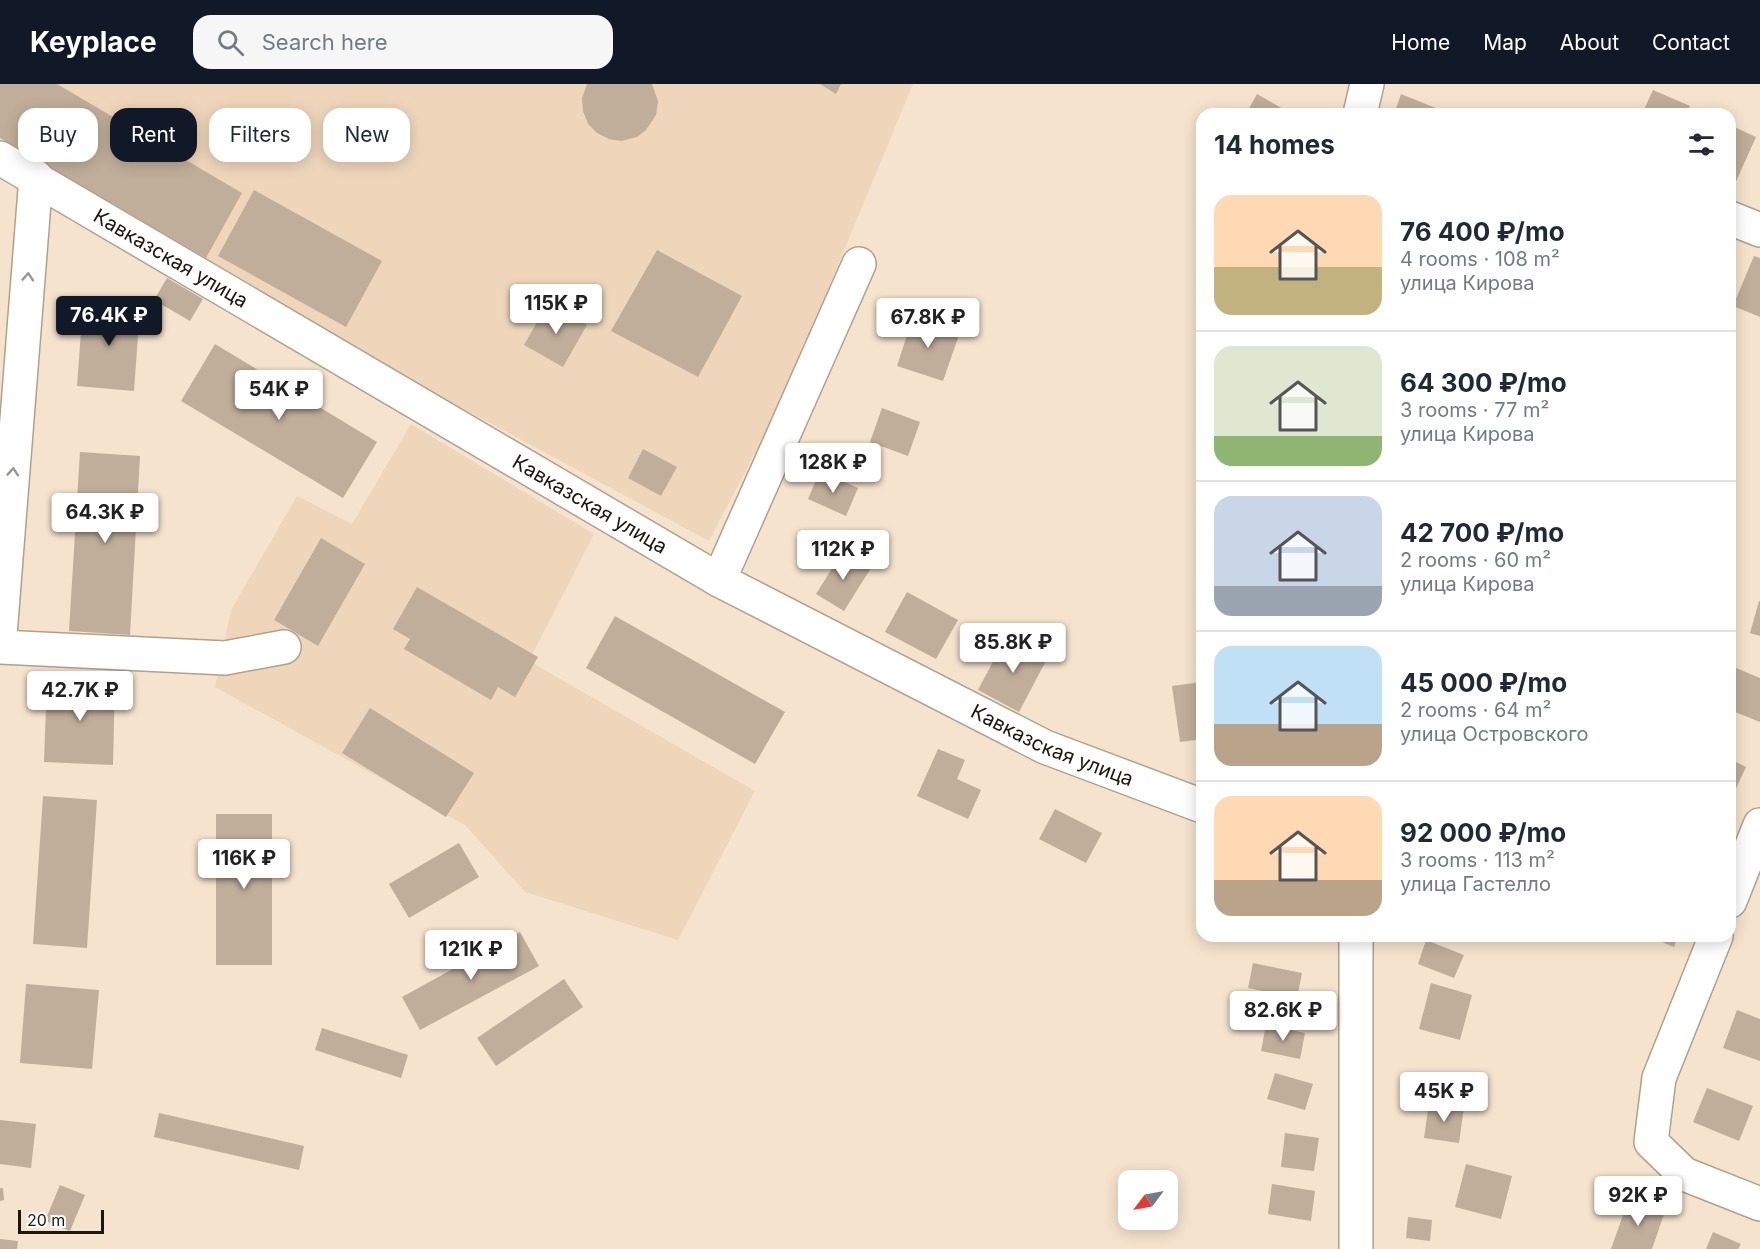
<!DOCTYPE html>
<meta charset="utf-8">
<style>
:root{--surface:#fff;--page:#f6f6f7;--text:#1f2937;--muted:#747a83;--line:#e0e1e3;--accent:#111827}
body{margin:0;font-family:Inter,sans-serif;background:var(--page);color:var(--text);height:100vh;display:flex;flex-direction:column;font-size:22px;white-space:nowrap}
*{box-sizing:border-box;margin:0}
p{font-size:20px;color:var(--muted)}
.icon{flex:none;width:33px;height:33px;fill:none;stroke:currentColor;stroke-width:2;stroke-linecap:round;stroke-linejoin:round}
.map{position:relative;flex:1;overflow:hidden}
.sheet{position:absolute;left:1196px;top:24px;width:540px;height:834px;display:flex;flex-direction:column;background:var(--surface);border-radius:18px;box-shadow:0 3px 15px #0003}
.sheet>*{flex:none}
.top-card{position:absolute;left:18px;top:24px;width:570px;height:54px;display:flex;gap:12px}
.needle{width:39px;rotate:238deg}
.controls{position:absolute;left:1118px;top:1086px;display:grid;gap:12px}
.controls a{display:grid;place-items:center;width:60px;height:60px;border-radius:12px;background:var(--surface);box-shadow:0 3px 15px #0003;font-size:30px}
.scale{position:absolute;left:18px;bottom:15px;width:86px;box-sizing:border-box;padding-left:6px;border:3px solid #1c160e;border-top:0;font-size:16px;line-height:21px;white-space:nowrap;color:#1c160e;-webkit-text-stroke:4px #fff;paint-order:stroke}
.price{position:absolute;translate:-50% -51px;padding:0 14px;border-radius:6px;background:#fff;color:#222;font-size:20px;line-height:39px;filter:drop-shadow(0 2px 3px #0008)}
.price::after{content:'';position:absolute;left:50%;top:36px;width:18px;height:14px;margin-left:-9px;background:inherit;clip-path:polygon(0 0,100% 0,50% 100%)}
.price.selected{background:var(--accent);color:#fff}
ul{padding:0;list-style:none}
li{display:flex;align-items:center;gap:18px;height:150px;padding:0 18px}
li+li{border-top:2px solid var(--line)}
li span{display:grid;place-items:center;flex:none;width:168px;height:120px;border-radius:18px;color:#555}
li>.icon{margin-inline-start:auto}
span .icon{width:72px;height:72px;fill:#fffc;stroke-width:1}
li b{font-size:26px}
h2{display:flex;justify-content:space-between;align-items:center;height:72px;padding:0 18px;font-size:26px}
.tag{padding:0 21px;border-radius:18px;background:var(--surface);box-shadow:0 3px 15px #0003;font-size:21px;line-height:54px}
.tag.selected{background:var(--accent);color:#fff}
header{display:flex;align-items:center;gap:36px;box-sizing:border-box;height:84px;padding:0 30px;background:var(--accent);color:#fff}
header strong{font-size:28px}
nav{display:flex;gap:33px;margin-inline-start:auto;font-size:21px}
.search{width:420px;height:54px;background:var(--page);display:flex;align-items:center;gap:15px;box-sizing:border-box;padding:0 21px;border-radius:18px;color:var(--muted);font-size:22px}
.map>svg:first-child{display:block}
.built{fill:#efd6bb}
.building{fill:#c0ae9a}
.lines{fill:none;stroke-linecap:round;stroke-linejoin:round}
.minor-casing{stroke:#b2a08c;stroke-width:36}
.minor{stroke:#fff;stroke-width:33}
.oneway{stroke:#999693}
.labels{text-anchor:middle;stroke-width:6;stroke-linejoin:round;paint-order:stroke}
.street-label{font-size:20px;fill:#1c160e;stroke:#fff}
</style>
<header>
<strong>Keyplace</strong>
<div class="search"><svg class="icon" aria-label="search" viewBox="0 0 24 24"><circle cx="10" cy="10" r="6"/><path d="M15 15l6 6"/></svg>Search here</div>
<nav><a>Home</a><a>Map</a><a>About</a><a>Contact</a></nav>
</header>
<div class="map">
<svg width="1760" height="1165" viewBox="0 0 1760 1165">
<rect width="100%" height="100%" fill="#f6e3ce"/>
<g class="built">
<polygon points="0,0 913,0 780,321 709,457 362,270 0,54"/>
<polygon points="411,340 594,450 529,577 755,707 678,856 525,808 465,741 215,603 231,526 297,412 352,440"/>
</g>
<g class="building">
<polygon points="0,0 57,0 242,109 206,174 0,54"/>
<polygon points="587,0 652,0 658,17 656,31 646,46 637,53 621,57 609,55 597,49 588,40 583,27 582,14"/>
<polygon points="820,0 841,0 836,10"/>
<polygon points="1653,6 1690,22 1687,30 1642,30"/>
<polygon points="1257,10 1292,30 1246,30"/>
<polygon points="1401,10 1443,27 1442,30 1394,30"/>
<polygon points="1730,41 1756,53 1734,102 1730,101"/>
<polygon points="254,106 382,177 346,243 218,172"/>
<polygon points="657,166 742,212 698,293 611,247"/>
<polygon points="1754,172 1760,174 1760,233 1733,222"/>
<polygon points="167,194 203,215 190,237 154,216"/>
<polygon points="548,219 587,241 563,283 524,261"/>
<polygon points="83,220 140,224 134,307 77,302"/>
<polygon points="913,233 960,248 943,297 897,282"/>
<polygon points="215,260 377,358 343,414 181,317"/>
<polygon points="882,324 920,338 908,372 870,358"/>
<polygon points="643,365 677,383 661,412 628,394"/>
<polygon points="80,368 140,372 130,551 69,547"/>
<polygon points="820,387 858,404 846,432 808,415"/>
<polygon points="321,454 365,480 318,562 274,536"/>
<polygon points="843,467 871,484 844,527 816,510"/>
<polygon points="417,503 538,573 515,613 498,603 491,616 404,565 410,555 393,545"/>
<polygon points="907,508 958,536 936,575 885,548"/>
<polygon points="1759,517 1760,517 1760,552 1750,549"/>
<polygon points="615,532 785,628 755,680 586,584"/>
<polygon points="1007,551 1048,573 1019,628 978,606"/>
<polygon points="1736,584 1760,594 1760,638 1730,626 1730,599"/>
<polygon points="47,594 115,597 113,681 44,678"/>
<polygon points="1202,598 1202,655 1180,658 1172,602"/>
<polygon points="370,624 474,689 446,733 342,669"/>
<polygon points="938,665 965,676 957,695 981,706 968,735 917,712"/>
<polygon points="1730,675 1746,683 1731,715 1730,715"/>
<polygon points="43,712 97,716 87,864 33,860"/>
<polygon points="1055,725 1102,749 1086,779 1039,755"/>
<rect x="216" y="730" width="56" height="151"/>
<polygon points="459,759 479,793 409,834 389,800"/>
<polygon points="520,848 539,882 420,946 402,913"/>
<polygon points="1647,852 1678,852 1674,863"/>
<polygon points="1426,856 1464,871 1454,894 1418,880"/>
<polygon points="1253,879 1302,889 1297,914 1248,904"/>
<polygon points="564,895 583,923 496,982 477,954"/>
<polygon points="1431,899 1472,911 1460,956 1419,945"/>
<polygon points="26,900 99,906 92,985 20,979"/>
<polygon points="1737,926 1760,935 1760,977 1723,964"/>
<polygon points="1266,941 1305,949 1300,975 1261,967"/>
<polygon points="322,944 408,971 401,994 315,966"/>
<polygon points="1275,989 1313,1000 1305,1026 1267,1015"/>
<polygon points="1707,1004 1753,1022 1739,1057 1693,1038"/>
<polygon points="1429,1019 1464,1023 1459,1059 1424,1054"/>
<polygon points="159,1029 304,1062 299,1086 154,1053"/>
<polygon points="0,1036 36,1040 31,1084 0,1080"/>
<polygon points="1285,1049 1319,1054 1314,1087 1281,1083"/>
<polygon points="1466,1080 1512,1092 1501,1135 1455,1123"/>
<polygon points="1272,1100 1315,1107 1311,1137 1268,1130"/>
<polygon points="60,1101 85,1111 70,1147 45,1137"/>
<polygon points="0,1104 3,1104 4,1116 0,1117"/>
<polygon points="1629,1114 1665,1127 1652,1165 1611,1165"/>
<polygon points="1408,1133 1432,1136 1430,1157 1406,1154"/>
<polygon points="1713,1148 1741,1160 1738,1165 1706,1165"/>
<polygon points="0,1155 18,1157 17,1165 0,1165"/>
</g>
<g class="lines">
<g class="minor-casing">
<g id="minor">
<polyline points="1360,30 1367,0"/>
<path id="s1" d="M0,74L719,496L1045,663L1202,722"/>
<polyline points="1730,134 1760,146"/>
<polyline points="719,496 859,180"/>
<polyline points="0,551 36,93"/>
<polyline points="0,563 225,574 284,563"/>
<polyline points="1730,817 1760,741"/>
<polyline points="1716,852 1659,994 1651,1058 1684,1090 1760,1120"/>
<polyline points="1356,1165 1356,852"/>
</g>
</g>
<use href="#minor" class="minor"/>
</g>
<defs><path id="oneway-chevron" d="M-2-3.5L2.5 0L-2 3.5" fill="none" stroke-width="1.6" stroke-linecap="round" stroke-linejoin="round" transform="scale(1.5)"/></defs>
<g class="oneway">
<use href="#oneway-chevron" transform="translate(28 193) rotate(-86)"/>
<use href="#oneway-chevron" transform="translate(13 388) rotate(-86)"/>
</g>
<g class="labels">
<g class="street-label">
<text dy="7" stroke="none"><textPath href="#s1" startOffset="198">Кавказская улица</textPath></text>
<text dy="7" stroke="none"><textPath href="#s1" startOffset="684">Кавказская улица</textPath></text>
<text dy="7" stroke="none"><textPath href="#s1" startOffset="1206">Кавказская улица</textPath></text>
</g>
</g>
</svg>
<div class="controls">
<a><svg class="needle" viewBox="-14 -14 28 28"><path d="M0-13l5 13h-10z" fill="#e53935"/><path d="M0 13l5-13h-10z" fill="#747a83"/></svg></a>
</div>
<div class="scale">20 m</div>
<b class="price" style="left:556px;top:251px">115K ₽</b>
<b class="price selected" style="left:109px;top:263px">76.4K ₽</b>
<b class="price" style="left:928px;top:265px">67.8K ₽</b>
<b class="price" style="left:279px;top:337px">54K ₽</b>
<b class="price" style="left:833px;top:410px">128K ₽</b>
<b class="price" style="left:105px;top:460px">64.3K ₽</b>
<b class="price" style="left:843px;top:497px">112K ₽</b>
<b class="price" style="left:1013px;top:590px">85.8K ₽</b>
<b class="price" style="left:80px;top:638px">42.7K ₽</b>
<b class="price" style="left:244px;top:806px">116K ₽</b>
<b class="price" style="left:471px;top:897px">121K ₽</b>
<b class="price" style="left:1283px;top:958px">82.6K ₽</b>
<b class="price" style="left:1444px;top:1039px">45K ₽</b>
<b class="price" style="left:1638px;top:1143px">92K ₽</b>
<div class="top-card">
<a class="tag">Buy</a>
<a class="tag selected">Rent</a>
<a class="tag">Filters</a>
<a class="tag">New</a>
</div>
<section class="sheet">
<h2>14 homes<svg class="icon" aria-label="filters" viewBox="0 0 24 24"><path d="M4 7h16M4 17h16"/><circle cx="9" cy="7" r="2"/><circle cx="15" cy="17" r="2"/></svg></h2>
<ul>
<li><span style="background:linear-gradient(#ffd9b3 60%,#c2b280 0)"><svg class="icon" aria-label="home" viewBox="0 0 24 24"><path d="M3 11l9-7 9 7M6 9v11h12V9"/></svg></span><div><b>76 400 ₽/mo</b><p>4 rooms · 108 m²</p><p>улица Кирова</p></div></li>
<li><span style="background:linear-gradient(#dfe7d0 75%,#8fb573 0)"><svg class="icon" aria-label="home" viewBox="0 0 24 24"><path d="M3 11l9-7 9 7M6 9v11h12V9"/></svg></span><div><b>64 300 ₽/mo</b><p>3 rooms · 77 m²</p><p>улица Кирова</p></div></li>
<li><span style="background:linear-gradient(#c9d6e8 75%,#9aa5b1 0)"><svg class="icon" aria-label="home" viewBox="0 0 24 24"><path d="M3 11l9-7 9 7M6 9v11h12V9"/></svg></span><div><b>42 700 ₽/mo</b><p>2 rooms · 60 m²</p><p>улица Кирова</p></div></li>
<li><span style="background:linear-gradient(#bfe0f5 65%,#b9a48a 0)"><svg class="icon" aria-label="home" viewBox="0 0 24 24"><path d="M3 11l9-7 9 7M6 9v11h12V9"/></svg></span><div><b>45 000 ₽/mo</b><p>2 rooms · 64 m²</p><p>улица Островского</p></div></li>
<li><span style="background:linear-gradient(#ffd9b3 70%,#b9a48a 0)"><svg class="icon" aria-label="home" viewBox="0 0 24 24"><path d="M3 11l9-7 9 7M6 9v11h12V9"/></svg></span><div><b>92 000 ₽/mo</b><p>3 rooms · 113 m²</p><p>улица Гастелло</p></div></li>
</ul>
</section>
</div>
